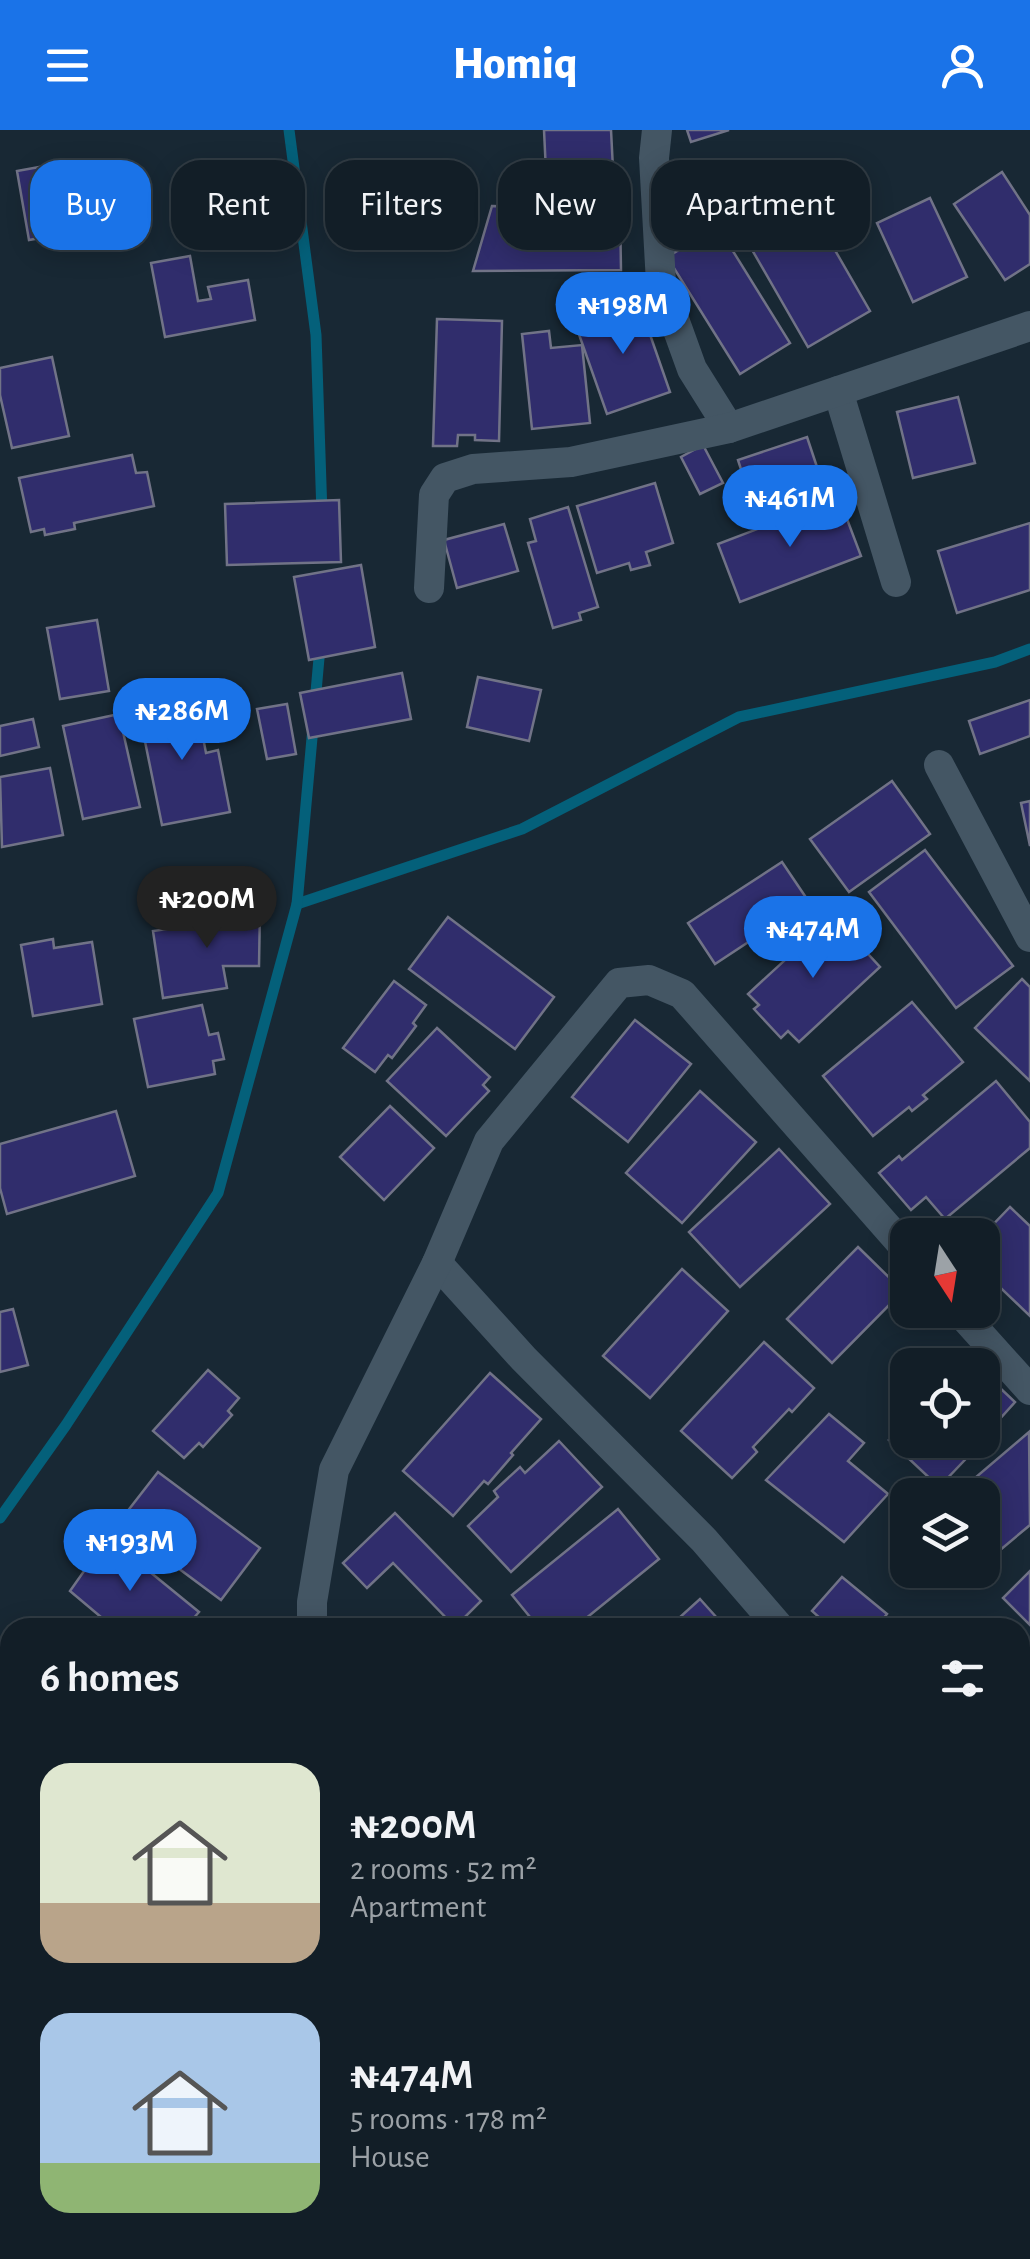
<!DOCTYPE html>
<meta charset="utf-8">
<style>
:root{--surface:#121e27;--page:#1b272f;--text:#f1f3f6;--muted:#9ca2a7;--line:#313c44;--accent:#1a73e8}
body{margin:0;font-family:"Alegreya Sans",sans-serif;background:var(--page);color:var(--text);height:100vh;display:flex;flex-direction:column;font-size:38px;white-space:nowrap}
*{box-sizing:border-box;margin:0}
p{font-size:32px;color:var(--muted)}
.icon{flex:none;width:55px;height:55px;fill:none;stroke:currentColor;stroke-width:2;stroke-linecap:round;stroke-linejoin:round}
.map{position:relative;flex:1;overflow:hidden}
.details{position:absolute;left:0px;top:1488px;width:1030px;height:642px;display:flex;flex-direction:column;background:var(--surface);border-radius:30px 30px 0 0;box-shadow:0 5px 25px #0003,0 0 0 2px var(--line)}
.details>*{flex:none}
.banner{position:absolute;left:30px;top:30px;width:970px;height:90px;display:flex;gap:20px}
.needle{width:65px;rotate:168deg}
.buttons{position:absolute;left:890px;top:1088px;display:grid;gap:20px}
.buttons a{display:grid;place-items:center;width:110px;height:110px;border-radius:20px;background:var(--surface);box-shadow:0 5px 25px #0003,0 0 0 2px var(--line);font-size:50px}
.price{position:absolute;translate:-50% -85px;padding:0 22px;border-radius:35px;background:var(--accent);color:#fff;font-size:32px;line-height:65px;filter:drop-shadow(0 2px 5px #0008)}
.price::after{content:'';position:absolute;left:50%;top:60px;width:30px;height:22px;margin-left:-15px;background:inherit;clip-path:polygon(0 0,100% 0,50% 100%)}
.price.selected{background:#222;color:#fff}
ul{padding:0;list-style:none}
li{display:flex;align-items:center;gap:30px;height:250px;padding:0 40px}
li span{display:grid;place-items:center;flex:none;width:280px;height:200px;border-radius:30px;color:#555}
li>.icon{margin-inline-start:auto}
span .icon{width:120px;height:120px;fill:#fffc;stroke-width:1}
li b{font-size:42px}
h2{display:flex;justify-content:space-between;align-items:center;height:120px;padding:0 40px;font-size:42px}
.tag{padding:0 35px;border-radius:30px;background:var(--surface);box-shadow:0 5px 25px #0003,0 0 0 2px var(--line);font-size:35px;line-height:90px}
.tag.selected{background:var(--accent);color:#fff}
header{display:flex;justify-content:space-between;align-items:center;height:130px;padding:0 40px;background:var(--accent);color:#fff;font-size:45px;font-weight:800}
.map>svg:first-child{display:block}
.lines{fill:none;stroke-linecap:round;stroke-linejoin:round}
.stream{stroke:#04607a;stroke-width:11}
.building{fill:#302d6c;stroke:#717387;stroke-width:2.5}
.minor{stroke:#445664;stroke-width:30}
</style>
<header><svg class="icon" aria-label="menu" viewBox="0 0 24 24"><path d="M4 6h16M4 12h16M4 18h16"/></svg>Homiq<svg class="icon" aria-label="person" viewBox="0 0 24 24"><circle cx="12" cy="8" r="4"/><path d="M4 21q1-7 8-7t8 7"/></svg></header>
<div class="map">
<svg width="1030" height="2129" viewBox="0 0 1030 2129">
<rect width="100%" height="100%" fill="#182834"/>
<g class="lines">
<g class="stream">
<polyline points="289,0 316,205 322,384"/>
<polyline points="315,573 320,517"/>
<polyline points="297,774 522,699 739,587 995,532 1030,519"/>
<polyline points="0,1388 66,1295 218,1063 297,774 313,597"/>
</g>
</g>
<g class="building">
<polygon points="544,0 611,0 613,39 546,42"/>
<polygon points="687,0 729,0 691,12"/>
<polygon points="78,30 91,99 29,110 17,41"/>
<polygon points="1002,42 1030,85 1030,134 1005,150 954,74"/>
<polygon points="930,68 967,147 913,172 877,93"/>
<polygon points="492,76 620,80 621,140 473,141"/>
<polygon points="813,82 870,181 808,217 751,118"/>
<polygon points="718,97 790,213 740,244 667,127"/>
<polygon points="190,126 198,171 211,169 208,157 248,150 255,190 165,207 151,133"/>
<polygon points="638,170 670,262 607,284 575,193"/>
<polygon points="437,189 502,191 499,311 475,310 475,305 458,305 457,316 433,316"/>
<polygon points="549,201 551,218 582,215 590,293 532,299 522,204"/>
<polygon points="52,227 69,306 12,318 0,265 0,238"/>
<polygon points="958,267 975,333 913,348 897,282"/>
<polygon points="807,307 825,361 755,383 738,330"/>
<polygon points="703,315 723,353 700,364 681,327"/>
<polygon points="132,325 136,343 147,342 154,376 74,393 75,399 45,405 44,399 31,402 19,348"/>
<polygon points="655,353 673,413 646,422 650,435 631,440 629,433 597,443 577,376"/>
<polygon points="839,368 861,426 740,472 718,414"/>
<polygon points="339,370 341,432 227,435 225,374"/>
<polygon points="568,377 598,477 579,483 581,490 553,498 528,413 536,411 530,389"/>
<polygon points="1030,393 1030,460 957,483 938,421"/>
<polygon points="504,394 518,441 457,458 444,410"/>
<polygon points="361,435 375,517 309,530 294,447"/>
<polygon points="97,490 109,561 60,569 47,498"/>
<polygon points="402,543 411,589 309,608 300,563"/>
<polygon points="478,547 541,560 529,611 467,597"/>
<polygon points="195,566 206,623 218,620 230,682 162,695 138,577"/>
<polygon points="1030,570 1030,606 980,624 969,591"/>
<polygon points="287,574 296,624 267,629 257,579"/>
<polygon points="119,584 140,677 83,689 63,596"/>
<polygon points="33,589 39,617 0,626 0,596"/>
<polygon points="50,638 63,705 2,717 0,647"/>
<polygon points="892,651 930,704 849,762 810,709"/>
<polygon points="1030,671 1030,716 1021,673"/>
<polygon points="925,720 1013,836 956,878 869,762"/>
<polygon points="782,732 809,772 715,834 688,793"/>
<polygon points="217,776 260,777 259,836 223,836 227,858 163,868 153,801 217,792"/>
<polygon points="833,786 880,837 799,912 788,901 781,908 754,879 759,875 748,864"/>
<polygon points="448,787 554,867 515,919 409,839"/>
<polygon points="53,809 54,818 92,812 102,874 33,886 21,815"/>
<polygon points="1022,849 1030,857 1030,951 975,898"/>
<polygon points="394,851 426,875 413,893 416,896 392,928 388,925 375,942 343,918"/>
<polygon points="912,872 963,932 923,965 927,969 912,981 909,977 873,1006 823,946"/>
<polygon points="202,875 209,905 218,903 224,929 213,931 215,944 148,957 134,889"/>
<polygon points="635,890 691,934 628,1012 572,967"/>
<polygon points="437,898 490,947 483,955 489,961 446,1006 387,951"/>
<polygon points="996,951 1030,992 1030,1018 945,1089 926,1067 911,1080 879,1043 899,1026 902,1030"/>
<polygon points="700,961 756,1012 682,1093 626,1043"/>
<polygon points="390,976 434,1018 384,1070 340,1027"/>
<polygon points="116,981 135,1046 7,1084 0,1058 0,1014"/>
<polygon points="779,1019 830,1074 740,1157 689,1102"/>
<polygon points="1010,1077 1030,1096 1030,1186 982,1140 982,1106"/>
<polygon points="858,1117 903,1161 832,1233 787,1189"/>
<polygon points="682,1139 728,1181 650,1268 603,1226"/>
<polygon points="13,1179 28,1235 0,1242 0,1182"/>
<polygon points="764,1212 814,1258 792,1282 789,1279 753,1317 757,1322 732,1348 681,1301"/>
<polygon points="208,1240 239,1268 228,1281 232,1285 203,1317 199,1313 184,1328 153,1301"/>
<polygon points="982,1241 1015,1272 998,1291 1000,1293 939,1357 889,1310 908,1291 908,1310 982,1310"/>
<polygon points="490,1243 541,1289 511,1323 513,1325 488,1354 484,1351 453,1386 403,1341"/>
<polygon points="829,1284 864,1313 848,1331 888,1364 844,1412 766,1350"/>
<polygon points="1029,1302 1030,1395 993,1426 982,1414 982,1365 955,1365"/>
<polygon points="559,1311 602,1357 511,1442 468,1396 498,1367 494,1361 520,1337 525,1343"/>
<polygon points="158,1342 260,1418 221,1470 174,1435 177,1432 163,1421 158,1427 116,1396"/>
<polygon points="618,1379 659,1429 574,1498 539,1498 512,1465"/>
<polygon points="395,1383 481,1471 455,1497 393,1433 367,1458 343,1433"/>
<polygon points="112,1411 199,1482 185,1498 114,1498 70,1461 89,1434"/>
<polygon points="1030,1441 1030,1495 1003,1468"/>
<polygon points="842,1447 887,1484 876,1498 831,1498 812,1481"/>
<polygon points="700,1469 726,1498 668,1498"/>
<polygon points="1030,1577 1030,1662 1020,1671 1020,1585"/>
<polygon points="1030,1953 1030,2066 1020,2056 1020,1990 1024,1986 1020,1982 1020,1963"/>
<polygon points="426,2120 495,2120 497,2122 491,2129 437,2129"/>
<polygon points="518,2120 547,2120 540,2129 530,2129"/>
<polygon points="623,2120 631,2120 637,2129 610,2129"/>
</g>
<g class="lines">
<g class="minor">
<polyline points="657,0 654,28 661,153 692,239 729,298"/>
<polyline points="838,261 896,452"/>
<polyline points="429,458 434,365 445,348 473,339 571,332 729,298 1030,196"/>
<polyline points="939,635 1030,807"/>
<polyline points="437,1133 524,1229 704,1410 780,1498"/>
<polyline points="958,1180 1030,1260"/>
<polyline points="312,1498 312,1472 334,1340 437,1133 489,1011 619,853 649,850 682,864 908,1121"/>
<polyline points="1020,1772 1030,1784"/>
<polyline points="800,2120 808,2129"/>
</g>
</g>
</svg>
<div class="buttons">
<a><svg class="needle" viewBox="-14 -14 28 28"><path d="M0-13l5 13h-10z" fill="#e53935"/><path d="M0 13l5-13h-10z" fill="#9ca2a7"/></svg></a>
<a><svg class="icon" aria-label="locate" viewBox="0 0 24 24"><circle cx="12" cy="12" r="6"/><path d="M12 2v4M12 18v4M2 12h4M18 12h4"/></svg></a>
<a><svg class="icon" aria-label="layers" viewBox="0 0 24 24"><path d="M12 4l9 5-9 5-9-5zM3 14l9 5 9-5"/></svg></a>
</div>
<b class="price" style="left:623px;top:227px">₦198M</b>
<b class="price" style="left:790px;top:420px">₦461M</b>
<b class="price" style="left:182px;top:633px">₦286M</b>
<b class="price selected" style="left:207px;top:821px">₦200M</b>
<b class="price" style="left:813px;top:851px">₦474M</b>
<b class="price" style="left:130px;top:1464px">₦193M</b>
<div class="banner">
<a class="tag selected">Buy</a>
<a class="tag">Rent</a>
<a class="tag">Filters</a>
<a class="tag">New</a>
<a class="tag">Apartment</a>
</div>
<section class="details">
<h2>6 homes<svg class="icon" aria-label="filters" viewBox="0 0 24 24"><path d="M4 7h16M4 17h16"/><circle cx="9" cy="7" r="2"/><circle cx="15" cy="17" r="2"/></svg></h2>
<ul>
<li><span style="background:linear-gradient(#dfe7d0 70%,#b9a48a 0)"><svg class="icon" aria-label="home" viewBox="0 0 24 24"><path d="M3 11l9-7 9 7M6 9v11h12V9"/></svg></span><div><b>₦200M</b><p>2 rooms · 52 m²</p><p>Apartment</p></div></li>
<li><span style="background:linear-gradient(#a9c7e8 75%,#8fb573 0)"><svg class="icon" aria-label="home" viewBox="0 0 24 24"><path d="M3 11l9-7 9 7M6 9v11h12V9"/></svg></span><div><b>₦474M</b><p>5 rooms · 178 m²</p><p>House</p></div></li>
</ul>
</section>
</div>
